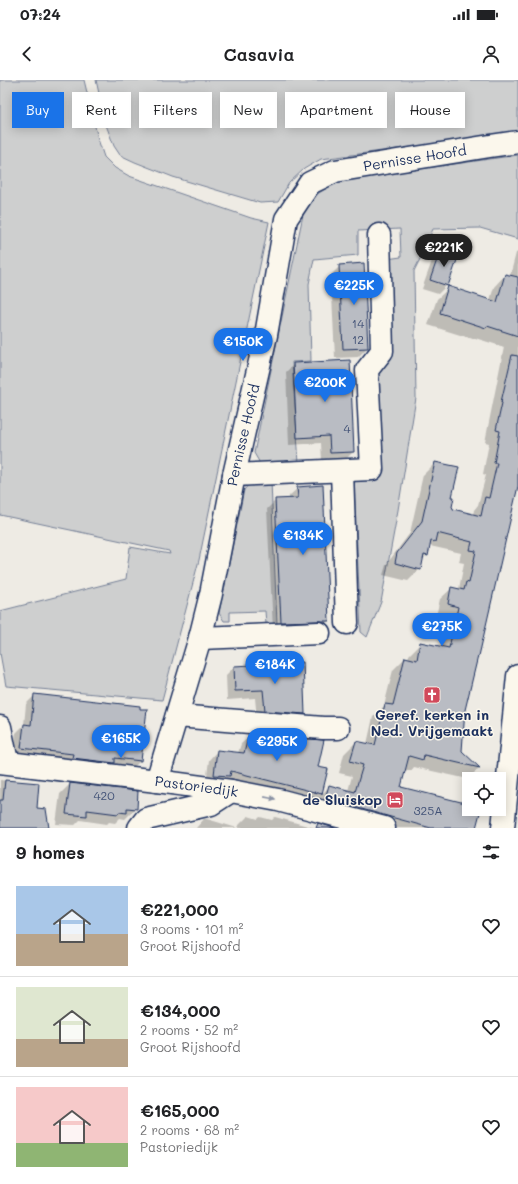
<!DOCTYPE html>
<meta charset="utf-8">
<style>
:root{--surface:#fff;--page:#f6f6f6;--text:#202124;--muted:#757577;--line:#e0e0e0;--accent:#1a73e8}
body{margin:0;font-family:Mali,sans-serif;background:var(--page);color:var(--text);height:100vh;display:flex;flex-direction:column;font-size:15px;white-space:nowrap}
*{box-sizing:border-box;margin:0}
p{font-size:13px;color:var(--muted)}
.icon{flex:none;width:22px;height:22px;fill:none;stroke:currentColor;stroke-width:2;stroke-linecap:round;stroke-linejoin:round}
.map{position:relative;height:748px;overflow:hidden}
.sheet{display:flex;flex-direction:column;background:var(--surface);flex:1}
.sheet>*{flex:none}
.hud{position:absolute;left:12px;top:12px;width:494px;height:36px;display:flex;gap:8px}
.controls{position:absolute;left:462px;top:692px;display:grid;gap:8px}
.controls a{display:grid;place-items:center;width:44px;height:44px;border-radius:0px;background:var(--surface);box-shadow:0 2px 10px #0003;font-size:20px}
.price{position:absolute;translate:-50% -34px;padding:0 9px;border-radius:14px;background:var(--accent);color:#fff;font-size:13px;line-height:26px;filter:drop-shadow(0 1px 2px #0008)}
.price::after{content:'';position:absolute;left:50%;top:24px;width:12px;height:9px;margin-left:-6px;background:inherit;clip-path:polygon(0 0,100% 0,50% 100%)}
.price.selected{background:#222;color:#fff}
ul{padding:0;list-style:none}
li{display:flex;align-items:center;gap:12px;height:100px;padding:0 16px}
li+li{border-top:1px solid var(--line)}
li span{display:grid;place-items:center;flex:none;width:112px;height:80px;border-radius:0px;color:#555}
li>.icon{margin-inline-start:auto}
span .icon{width:48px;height:48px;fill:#fffc;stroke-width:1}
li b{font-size:17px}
h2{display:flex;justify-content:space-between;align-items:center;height:48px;padding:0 16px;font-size:17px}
.chip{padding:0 14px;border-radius:0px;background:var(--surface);box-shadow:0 2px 10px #0003;font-size:14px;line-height:36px}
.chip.selected{background:var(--accent);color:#fff}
.status{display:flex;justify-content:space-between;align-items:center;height:28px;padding:0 20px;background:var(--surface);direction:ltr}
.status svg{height:11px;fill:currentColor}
header{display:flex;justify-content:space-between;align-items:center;height:52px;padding:0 16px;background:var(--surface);font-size:18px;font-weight:600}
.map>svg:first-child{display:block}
.green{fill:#cecfcf;stroke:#747f96}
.shadow{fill:#0003}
.building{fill:#b9bcc3;stroke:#1b2f5e}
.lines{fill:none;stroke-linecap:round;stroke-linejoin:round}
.minor-casing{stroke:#1b2f5e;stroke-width:25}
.minor{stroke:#fbf7ec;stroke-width:22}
.oneway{fill:#8b93a5}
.labels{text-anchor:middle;stroke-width:3;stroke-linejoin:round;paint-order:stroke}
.number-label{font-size:12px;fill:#425277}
.street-label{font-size:14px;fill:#1b2f5e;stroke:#fbf7ec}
.poi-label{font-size:14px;font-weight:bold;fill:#1b2f5e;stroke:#fbf7ec}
</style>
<div class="status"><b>07:24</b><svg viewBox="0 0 49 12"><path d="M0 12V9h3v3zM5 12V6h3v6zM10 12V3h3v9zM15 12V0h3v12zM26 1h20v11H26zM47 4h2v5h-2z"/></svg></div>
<header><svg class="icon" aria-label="back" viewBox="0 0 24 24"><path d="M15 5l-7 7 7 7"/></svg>Casavia<svg class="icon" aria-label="person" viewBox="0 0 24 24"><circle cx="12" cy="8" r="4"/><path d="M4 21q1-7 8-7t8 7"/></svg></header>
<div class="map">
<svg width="518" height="748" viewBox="0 0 518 748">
<rect width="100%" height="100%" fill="#eeebe4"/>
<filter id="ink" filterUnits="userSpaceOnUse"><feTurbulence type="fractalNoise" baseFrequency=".025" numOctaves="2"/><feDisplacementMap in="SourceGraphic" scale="8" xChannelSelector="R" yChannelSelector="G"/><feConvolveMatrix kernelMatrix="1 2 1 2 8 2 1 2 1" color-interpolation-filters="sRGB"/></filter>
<g filter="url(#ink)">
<g class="green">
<polygon points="0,0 84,0 98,59 104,77 115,88 129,96 251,138 269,142 199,480 162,620 6,606 0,573 0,531 126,499 130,467 170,474 169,471 0,435"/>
<polygon points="96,0 518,0 518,53 321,79 304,89 289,103 278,122 260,123 173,97 135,82 120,75 114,66 106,45"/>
<polygon points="518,75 518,159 480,148 433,149 421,177 414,191 416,318 398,430 381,522 367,557 361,552 354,402 362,398 379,398 375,291 387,179 401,177 400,149 358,151 358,175 314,179 309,204 311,281 292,282 299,383 261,385 254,373 304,130 314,116 332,105 342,100"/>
<polygon points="252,401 271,401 277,544 266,544 265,531 230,532 230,541 224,541 219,533 244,410"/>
</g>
<g class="shadow">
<polygon points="441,172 447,205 438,214 422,209 432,181"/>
<polygon points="518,172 518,401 464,629 461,672 479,688 468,699 414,687 411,691 405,690 400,708 463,723 469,717 469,729 480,729 475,748 376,748 314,731 318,717 313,722 206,703 209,680 217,671 238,673 241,664 250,656 317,687 327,690 321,715 330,706 348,711 352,696 339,693 344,674 356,662 367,664 373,637 384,626 393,590 405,578 408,579 409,575 421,563 440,567 447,538 436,536 440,519 452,508 459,509 464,483 459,482 461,473 430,466 429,467 427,475 422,480 420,489 408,501 383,495 386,485 410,453 423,395 435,383 450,418 451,428 452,429 473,435 474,430 478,425 486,395 483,394 489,363 485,362 504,267 475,258 473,259 428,245 437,219 449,208 490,220 494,207 505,195 510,196 516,173"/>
<polygon points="340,186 367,268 358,277 335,278 331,195"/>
<polygon points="294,284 353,372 345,380 322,381 321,363 289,365 286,292"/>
<polygon points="298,408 328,541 320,549 273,550 267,429 276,420 289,420 289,416"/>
<polygon points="235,586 304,633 296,642 257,639 255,618 227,620 226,595"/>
<polygon points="35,615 140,681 132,689 13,676 16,653 24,645 26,624"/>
<polygon points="0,700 38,704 0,745"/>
<polygon points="70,704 136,728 125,739 120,738 115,743 109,742 107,744 80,740 75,745 56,744 60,714"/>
<polygon points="248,736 258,739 260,737 272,740 275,737 315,748 238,748 239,745"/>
<polygon points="204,739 207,739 237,748 196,748"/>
</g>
<g class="building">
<polygon points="440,171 458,177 448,206 430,200"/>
<polygon points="364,183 368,268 343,269 339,185"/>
<polygon points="505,194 518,197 518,256 487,246 486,248 440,233 448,206 497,222"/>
<polygon points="512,275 518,276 518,406 479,576 478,576 465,630 462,671 480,688 424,675 423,680 409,676 401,707 469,724 469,729 481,729 476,748 431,748 325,719 329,705 355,712 363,685 350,681 356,661 375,665 385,624 393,625 405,577 417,580 420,562 449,568 458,527 448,524 451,507 464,510 466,502 469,503 476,471 470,470 472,462 437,453 435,462 431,461 428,476 424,475 421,490 395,483 397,473 422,441 435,382 459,387 452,417 454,417 452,427 453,428 453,429 481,436 485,417 489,418 497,383 494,383 500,351 496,350 502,323 501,322"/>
<polygon points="350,280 354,372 330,373 329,356 297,358 293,283"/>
<polygon points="323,405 329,541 318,541 281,542 275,419 298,418 297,407"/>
<polygon points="303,582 305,634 265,631 263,610 235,611 234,586"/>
<polygon points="34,614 140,626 140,629 147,629 141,681 115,678 115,683 72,678 73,674 21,668 24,644 31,645"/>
<polygon points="249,654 324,660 318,687 328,689 322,714 231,691 230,696 214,695 217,670 244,673"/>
<polygon points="5,700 39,703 37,728 46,729 49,748 0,748 0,720 3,720"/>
<polygon points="70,703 138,711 137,729 127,728 127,733 119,732 118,734 87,730 87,736 66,734"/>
<polygon points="318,743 335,748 316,748"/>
</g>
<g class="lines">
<g class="minor-casing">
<g id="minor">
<polyline points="342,391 347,543"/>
<polyline points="234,395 372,389 367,290 382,271 379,155"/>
<polyline points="200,558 319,553"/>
<polyline points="177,636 323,648 338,648"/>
<polyline points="0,647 7,682"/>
<path id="s1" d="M0,682L157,701L231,711L278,720L384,748"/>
<path id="s2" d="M157,701L200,558L211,514L234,395L266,255L286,139L310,103L335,91L490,66L518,62"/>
<polyline points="139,748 146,739 211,724 231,711"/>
<polyline points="503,748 518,596"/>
</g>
</g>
<use href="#minor" class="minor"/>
</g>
<defs><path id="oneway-solid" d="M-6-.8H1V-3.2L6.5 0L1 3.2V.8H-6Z"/></defs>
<use class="oneway" href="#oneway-solid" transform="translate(270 718) rotate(11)"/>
</g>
<defs>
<g id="church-square" transform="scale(0.9)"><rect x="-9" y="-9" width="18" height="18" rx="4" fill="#d1495b" stroke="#fbf7ec"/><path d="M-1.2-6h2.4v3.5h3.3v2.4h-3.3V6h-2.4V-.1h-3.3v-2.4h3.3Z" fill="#fff"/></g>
<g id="hotel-square" transform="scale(0.9)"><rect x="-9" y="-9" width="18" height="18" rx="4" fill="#d1495b" stroke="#fbf7ec"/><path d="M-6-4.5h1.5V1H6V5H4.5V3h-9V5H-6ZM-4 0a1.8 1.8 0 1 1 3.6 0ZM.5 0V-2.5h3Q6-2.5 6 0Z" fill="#fff"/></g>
</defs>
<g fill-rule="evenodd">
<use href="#church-square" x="432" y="615"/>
<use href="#hotel-square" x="395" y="720"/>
</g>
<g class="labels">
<g class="number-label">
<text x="358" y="248">14</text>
<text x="358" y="264">12</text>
<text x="347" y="353">4</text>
<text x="104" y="720">420</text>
<text x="428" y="735">325A</text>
</g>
<g class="street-label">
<text dy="5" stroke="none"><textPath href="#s2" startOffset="729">Pernisse Hoofd</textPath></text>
<text dy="5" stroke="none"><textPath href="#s2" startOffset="357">Pernisse Hoofd</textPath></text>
<text dy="5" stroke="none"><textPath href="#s1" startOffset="198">Pastoriedijk</textPath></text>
</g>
<g class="poi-label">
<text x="432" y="640">Geref. kerken in<tspan x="432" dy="16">Ned. Vrijgemaakt</tspan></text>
<text x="382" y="725" text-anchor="end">de Sluiskop</text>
</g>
</g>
</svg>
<div class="controls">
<a><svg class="icon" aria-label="locate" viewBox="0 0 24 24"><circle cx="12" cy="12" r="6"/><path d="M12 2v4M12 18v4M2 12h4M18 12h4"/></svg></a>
</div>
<b class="price selected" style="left:444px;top:188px">€221K</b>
<b class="price" style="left:354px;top:226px">€225K</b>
<b class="price" style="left:243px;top:282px">€150K</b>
<b class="price" style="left:325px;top:323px">€200K</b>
<b class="price" style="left:303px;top:476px">€134K</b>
<b class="price" style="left:442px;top:567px">€275K</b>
<b class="price" style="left:275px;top:605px">€184K</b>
<b class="price" style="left:121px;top:679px">€165K</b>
<b class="price" style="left:277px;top:682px">€295K</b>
<div class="hud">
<a class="chip selected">Buy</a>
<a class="chip">Rent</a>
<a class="chip">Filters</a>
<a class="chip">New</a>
<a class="chip">Apartment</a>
<a class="chip">House</a>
</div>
</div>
<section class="sheet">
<h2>9 homes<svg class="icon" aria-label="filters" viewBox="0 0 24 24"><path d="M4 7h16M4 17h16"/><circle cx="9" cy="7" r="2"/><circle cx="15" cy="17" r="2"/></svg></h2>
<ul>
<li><span style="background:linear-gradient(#a9c7e8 60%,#b9a48a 0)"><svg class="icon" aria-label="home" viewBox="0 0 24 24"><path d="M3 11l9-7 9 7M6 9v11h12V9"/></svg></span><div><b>€221,000</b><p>3 rooms · 101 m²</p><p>Groot Rijshoofd</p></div><svg class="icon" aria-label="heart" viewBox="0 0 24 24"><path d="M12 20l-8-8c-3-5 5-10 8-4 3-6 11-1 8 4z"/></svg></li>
<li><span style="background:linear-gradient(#dfe7d0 65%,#b9a48a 0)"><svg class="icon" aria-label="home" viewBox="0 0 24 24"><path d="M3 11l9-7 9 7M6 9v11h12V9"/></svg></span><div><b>€134,000</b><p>2 rooms · 52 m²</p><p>Groot Rijshoofd</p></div><svg class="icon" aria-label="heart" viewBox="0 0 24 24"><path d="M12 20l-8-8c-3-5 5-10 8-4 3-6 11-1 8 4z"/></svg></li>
<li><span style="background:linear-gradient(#f6c9c9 70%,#8fb573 0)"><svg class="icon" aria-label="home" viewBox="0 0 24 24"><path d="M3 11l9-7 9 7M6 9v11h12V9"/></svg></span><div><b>€165,000</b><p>2 rooms · 68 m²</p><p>Pastoriedijk</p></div><svg class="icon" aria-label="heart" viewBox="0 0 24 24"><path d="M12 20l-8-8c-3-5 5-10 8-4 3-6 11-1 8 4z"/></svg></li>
</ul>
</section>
